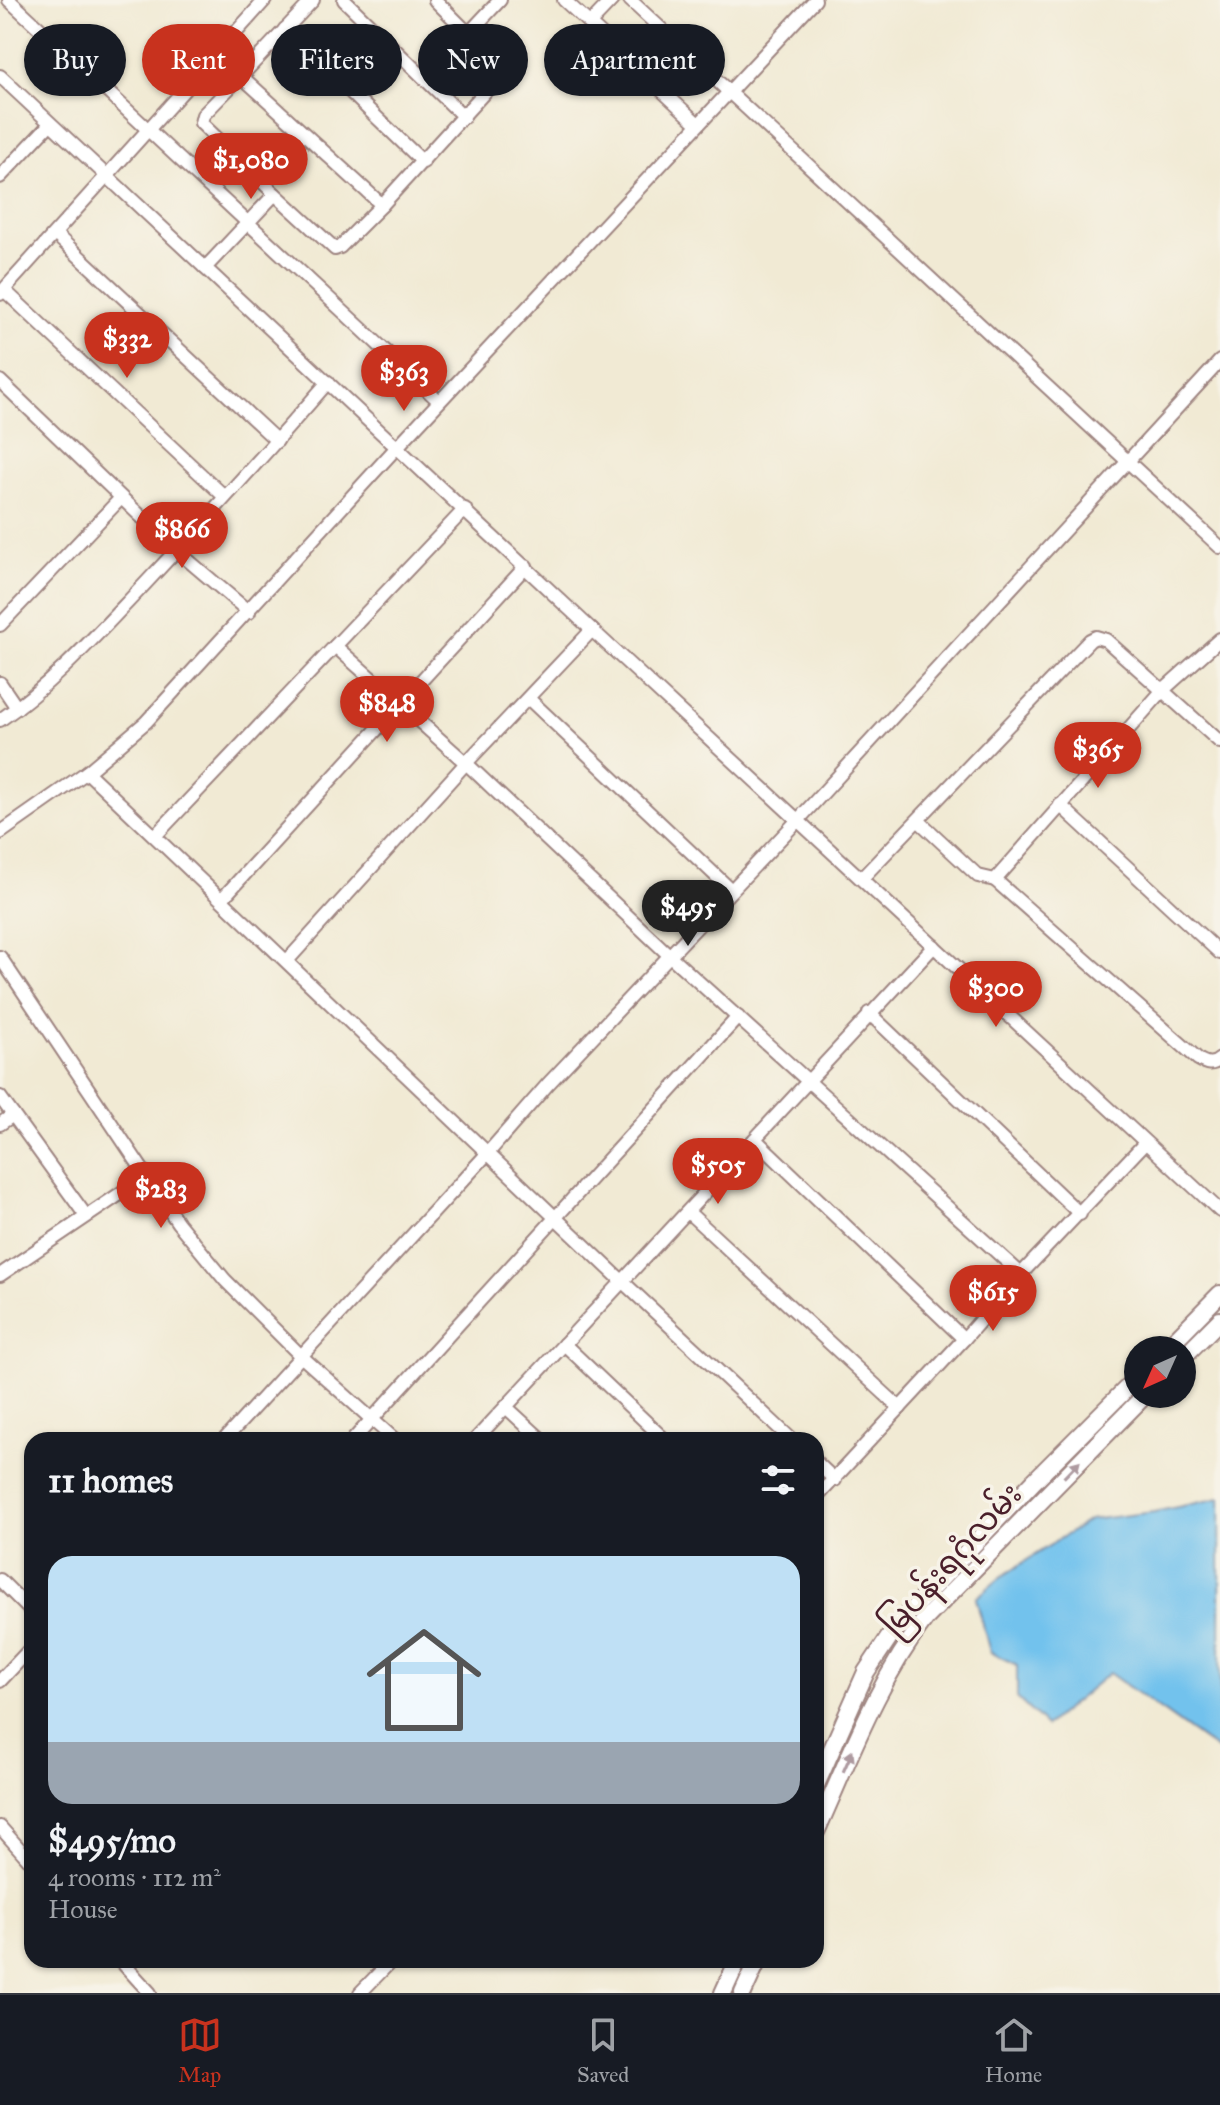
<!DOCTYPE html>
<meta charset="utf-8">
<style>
:root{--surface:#171b24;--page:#242831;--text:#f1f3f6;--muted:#9ea1a6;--line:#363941;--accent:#c8321e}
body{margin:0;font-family:"IM FELL Great Primer","Noto Sans Myanmar",serif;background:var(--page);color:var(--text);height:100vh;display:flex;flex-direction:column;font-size:30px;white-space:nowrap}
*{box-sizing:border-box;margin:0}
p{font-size:26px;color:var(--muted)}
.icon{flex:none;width:44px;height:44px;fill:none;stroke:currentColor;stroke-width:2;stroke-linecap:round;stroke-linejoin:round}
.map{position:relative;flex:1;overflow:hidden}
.drawer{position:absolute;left:24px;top:1432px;width:800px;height:536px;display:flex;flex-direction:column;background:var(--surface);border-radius:24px;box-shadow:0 2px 6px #0004}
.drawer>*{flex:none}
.banner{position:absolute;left:24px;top:24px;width:800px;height:72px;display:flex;gap:16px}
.needle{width:52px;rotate:225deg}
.controls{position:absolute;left:1124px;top:1336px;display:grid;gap:16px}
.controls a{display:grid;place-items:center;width:72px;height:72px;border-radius:50%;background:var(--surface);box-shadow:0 2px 6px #0004;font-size:40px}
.price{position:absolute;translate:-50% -68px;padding:0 18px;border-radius:28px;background:var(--accent);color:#fff;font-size:26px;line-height:52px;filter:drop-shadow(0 2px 4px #0008)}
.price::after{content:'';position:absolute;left:50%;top:48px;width:24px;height:18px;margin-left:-12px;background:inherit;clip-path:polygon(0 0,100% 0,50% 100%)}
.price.active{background:#222;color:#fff}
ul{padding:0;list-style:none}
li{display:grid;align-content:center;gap:16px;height:424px;padding:0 24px}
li+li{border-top:2px solid var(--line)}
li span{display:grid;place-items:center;height:248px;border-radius:24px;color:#555}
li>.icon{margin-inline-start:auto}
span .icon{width:144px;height:144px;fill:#fffc;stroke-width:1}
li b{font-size:34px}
h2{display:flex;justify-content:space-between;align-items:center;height:96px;padding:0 24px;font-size:34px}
.chip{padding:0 28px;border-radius:36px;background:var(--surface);box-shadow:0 2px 6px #0004;font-size:28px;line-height:72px}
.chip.active{background:var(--accent);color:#fff}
.tab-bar{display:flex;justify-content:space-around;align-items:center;height:112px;border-top:2px solid var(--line);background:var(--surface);font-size:22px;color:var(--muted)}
.tab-bar a{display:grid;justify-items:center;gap:4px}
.tab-bar .active{color:var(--accent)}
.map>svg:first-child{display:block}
.water{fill:#72c2ed;stroke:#5e708c;stroke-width:2}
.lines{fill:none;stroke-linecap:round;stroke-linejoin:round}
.minor-casing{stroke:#9e8480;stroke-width:16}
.major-casing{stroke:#9e8480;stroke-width:20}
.minor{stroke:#fff;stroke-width:12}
.major{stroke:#fff;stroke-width:16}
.oneway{fill:#ae9aa0}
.labels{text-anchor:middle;stroke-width:7;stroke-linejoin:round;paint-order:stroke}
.street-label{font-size:32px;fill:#4a1f2b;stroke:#f7f3e8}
</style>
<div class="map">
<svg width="1220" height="1993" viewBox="0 0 1220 1993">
<rect width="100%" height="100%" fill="#f7f3e8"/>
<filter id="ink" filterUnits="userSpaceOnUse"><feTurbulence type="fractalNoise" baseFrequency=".0125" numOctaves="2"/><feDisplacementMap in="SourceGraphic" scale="16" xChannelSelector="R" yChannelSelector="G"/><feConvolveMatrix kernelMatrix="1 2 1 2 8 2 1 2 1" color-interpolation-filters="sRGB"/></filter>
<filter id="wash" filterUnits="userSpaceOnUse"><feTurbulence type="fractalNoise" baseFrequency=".006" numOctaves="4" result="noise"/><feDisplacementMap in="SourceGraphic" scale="32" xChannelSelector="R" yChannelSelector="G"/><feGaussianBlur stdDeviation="1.8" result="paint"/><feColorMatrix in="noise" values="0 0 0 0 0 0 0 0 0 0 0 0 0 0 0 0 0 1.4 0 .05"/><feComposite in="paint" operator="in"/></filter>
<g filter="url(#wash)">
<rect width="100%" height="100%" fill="#f1ead4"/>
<polygon class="water" points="1220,1498 1220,1752 1109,1673 1046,1726 1017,1698 1017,1665 990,1652 976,1598 1001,1577 1089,1520 1154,1512"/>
</g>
<g filter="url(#ink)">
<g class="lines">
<g class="minor-casing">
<g id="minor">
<polyline points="9,0 439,401"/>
<polyline points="344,0 464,117"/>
<polyline points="564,0 698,124"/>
<polyline points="630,0 1220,547"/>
<polyline points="589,24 612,0"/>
<polyline points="285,29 423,162"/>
<polyline points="469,33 500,0"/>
<polyline points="0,76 592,630 1220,1211"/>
<polyline points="0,177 50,124"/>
<polyline points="275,194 335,249 340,247 382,205 241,76 313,0"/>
<polyline points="382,205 503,72 496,61 435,0"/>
<polyline points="55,234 277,441"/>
<polyline points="205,268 275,194 201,123 203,115 241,76"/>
<polyline points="4,290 225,497"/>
<polyline points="0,294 265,0"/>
<polyline points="0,381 176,550 249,612"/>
<polyline points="0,625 121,498"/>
<path d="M1220,639L1163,690L995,880L1198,1059C1206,1064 1212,1066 1220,1059"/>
<polyline points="335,646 466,763 670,956 1021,1274"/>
<polyline points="0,683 17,708"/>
<polyline points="529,699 731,890"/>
<path d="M0,720C54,683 98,633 143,586C206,519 268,451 328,382"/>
<polyline points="87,772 623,1282 792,1440"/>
<polyline points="1060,805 1220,953"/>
<polyline points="919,821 978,876 995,880"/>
<polyline points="0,833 87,772 146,722 397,447 815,0"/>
<polyline points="155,836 465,509"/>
<polyline points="862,878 1090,640 1096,637 1106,640 1220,742"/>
<polyline points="222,899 526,566"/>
<polyline points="0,957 178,1223 225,1280 301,1356 395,1440"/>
<polyline points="287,961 466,763 592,630"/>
<polyline points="869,1013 1080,1214"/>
<polyline points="0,1097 13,1115 0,1124"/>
<polyline points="13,1115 86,1216"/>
<polyline points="755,1139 964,1339"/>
<polyline points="688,1212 900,1408"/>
<polyline points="0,1275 148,1175"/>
<polyline points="564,1344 665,1440"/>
<polyline points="506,1407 542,1440"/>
<polyline points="224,1440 487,1154 548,1084 799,819 1220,361"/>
<polyline points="353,1440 738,1017"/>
<polyline points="475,1440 934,946"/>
<polyline points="816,1462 835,1480"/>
<polyline points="816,1498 964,1339 1021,1274 1145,1143"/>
<polyline points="0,1580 32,1612"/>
<polyline points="0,1681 32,1647"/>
<polyline points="0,1827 32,1863"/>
<polyline points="120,1960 150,1993"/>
<polyline points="360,1993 392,1960"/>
</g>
</g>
<g class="major-casing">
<g id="major">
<polyline points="1165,1350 1220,1294"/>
<polyline points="1182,1358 1220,1320"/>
<polyline points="816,1785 866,1672 898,1624 1034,1481 1138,1377"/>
<path d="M816,1832C849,1759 877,1682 926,1618L1146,1394"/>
<polyline points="723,1993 738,1960"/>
<polyline points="743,1993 758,1960"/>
</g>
</g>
<use href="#minor" class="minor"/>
<use href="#major" class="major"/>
</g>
<defs><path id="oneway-solid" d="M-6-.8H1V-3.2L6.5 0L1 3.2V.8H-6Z" transform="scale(2)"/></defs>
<g class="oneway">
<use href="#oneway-solid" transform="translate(1072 1469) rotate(-46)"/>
<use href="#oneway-solid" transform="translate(848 1761) rotate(-66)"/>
</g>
</g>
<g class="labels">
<g class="street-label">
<text transform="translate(951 1559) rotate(-48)" y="11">မြပန်းရဂုံလမ်း</text>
</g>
</g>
</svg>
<div class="controls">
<a><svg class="needle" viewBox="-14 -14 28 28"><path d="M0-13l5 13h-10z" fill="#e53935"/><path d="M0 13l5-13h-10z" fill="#9ea1a6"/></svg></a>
</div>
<b class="price" style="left:251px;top:201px">$1,080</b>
<b class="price" style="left:127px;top:380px">$332</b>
<b class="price" style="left:404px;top:413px">$363</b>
<b class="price" style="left:182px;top:570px">$866</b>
<b class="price" style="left:387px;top:744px">$848</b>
<b class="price" style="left:1098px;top:790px">$365</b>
<b class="price active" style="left:688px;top:948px">$495</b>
<b class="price" style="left:996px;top:1029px">$300</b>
<b class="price" style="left:718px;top:1206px">$505</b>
<b class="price" style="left:161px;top:1230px">$283</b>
<b class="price" style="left:993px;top:1333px">$615</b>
<div class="banner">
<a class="chip">Buy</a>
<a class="chip active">Rent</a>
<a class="chip">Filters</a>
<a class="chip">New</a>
<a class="chip">Apartment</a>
</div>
<section class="drawer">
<h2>11 homes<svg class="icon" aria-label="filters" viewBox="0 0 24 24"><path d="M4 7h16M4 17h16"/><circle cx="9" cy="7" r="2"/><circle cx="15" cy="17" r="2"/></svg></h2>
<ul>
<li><span style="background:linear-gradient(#bfe0f5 75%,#9aa5b1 0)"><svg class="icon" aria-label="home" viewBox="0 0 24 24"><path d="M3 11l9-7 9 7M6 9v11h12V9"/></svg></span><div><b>$495/mo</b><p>4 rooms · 112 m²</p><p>House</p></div></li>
</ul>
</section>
</div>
<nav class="tab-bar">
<a class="active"><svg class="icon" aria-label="map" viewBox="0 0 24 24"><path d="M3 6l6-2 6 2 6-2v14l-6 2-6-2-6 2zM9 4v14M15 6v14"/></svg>Map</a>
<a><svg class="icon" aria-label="saved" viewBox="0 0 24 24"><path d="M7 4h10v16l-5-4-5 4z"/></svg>Saved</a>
<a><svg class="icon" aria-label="home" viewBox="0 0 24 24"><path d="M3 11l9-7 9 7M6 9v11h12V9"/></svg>Home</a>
</nav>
